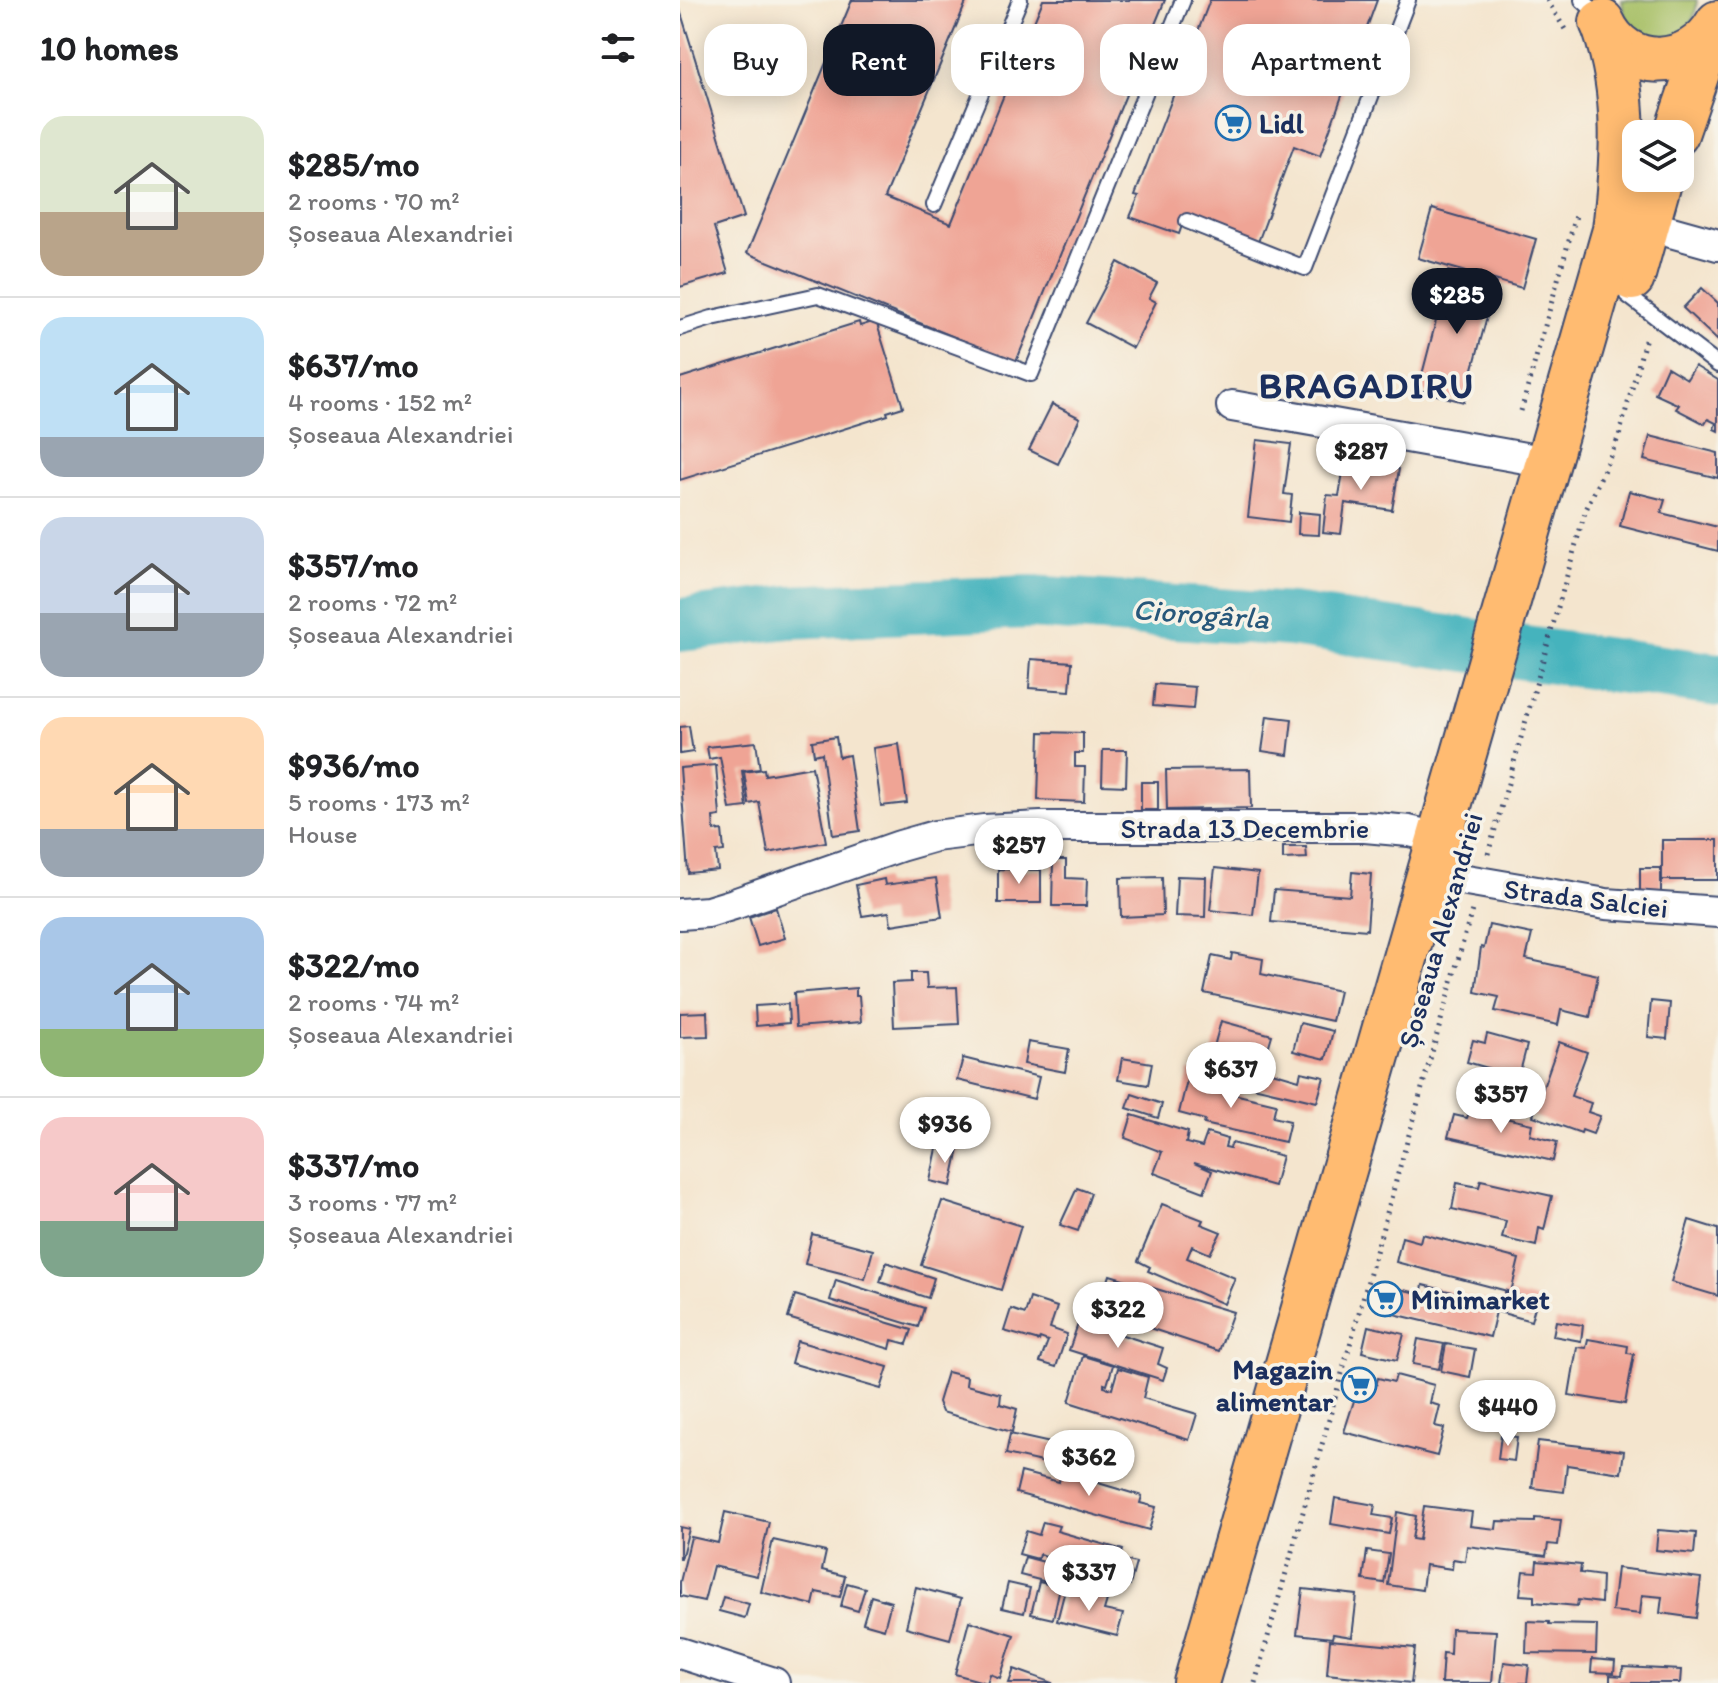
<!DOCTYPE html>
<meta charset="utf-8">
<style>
:root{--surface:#fff;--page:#f2f2f2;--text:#202124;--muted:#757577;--line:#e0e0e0;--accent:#111827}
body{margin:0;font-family:Itim,sans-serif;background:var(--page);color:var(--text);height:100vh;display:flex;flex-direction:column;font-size:30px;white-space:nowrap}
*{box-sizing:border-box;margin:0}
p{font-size:26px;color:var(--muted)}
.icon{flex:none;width:44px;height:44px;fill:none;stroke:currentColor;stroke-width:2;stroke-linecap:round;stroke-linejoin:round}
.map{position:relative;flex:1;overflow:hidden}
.sheet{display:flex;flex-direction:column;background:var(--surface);width:680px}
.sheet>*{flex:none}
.banner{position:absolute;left:24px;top:24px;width:760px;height:72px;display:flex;gap:16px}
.tools{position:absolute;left:942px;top:120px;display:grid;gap:16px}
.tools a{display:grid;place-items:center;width:72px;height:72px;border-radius:16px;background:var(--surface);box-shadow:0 4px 20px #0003;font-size:40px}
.price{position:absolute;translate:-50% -68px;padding:0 18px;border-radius:28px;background:#fff;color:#222;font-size:26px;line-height:52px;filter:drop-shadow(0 2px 4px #0008)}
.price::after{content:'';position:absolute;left:50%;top:48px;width:24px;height:18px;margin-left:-12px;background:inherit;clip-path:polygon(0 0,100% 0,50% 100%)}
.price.on{background:var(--accent);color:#fff}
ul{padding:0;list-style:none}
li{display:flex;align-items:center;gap:24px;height:200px;padding:0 40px}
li+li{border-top:2px solid var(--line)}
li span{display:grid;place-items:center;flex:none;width:224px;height:160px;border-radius:24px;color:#555}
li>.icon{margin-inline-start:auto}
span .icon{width:96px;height:96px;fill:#fffc;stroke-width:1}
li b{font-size:34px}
h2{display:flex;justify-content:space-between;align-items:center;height:96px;padding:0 40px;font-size:34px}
.pill{padding:0 28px;border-radius:24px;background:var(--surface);box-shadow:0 4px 20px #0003;font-size:28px;line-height:72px}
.pill.on{background:var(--accent);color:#fff}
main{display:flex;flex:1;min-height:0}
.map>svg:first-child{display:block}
.green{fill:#a7c066;stroke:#617862;stroke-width:2}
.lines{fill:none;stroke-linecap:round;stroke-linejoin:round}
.river{stroke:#44b3bd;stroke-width:54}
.building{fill:#efa495}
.service-casing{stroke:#3c4a6f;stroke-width:18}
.minor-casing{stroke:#3c4a6f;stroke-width:34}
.trunk-casing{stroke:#3c4a6f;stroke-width:48}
.path{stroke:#3c4a6f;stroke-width:5;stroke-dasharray:2 6;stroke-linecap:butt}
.service{stroke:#fff;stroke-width:14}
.minor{stroke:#fff;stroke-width:30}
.trunk{stroke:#ffbb71;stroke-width:44}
.labels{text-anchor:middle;stroke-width:7;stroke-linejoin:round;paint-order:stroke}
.poi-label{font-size:28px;font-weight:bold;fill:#1b2f5e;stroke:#f7f3e8;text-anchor:start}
.street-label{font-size:28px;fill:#1b2f5e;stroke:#f7f3e8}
.water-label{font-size:30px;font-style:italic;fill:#27577a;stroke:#f7f3e8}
.district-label{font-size:36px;font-weight:bold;letter-spacing:2px;fill:#1b2f5e;stroke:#f7f3e8}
</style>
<main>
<section class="sheet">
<h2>10 homes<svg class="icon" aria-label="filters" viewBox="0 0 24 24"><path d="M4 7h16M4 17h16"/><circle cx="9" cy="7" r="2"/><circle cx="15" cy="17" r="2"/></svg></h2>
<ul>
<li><span style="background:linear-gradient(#dfe7d0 60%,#b9a48a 0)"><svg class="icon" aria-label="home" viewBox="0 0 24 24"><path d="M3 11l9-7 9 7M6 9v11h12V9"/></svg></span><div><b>$285/mo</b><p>2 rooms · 70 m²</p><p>Șoseaua Alexandriei</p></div></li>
<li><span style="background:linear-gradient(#bfe0f5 75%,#9aa5b1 0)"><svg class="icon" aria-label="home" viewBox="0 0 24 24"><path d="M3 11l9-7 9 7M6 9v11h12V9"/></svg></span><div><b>$637/mo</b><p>4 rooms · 152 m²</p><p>Șoseaua Alexandriei</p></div></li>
<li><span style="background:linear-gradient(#c9d6e8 60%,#9aa5b1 0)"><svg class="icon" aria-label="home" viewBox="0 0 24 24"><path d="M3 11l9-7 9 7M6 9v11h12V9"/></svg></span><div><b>$357/mo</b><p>2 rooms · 72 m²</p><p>Șoseaua Alexandriei</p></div></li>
<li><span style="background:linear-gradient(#ffd9b3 70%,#9aa5b1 0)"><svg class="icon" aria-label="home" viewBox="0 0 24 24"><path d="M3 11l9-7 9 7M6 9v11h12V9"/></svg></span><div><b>$936/mo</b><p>5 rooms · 173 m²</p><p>House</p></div></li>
<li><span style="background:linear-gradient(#a9c7e8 70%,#8fb573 0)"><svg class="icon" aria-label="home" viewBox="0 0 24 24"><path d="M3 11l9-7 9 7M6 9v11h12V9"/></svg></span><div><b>$322/mo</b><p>2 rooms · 74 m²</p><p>Șoseaua Alexandriei</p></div></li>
<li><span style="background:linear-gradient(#f6c9c9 65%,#7fa58c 0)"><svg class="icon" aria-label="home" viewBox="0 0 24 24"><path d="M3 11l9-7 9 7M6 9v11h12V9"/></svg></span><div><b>$337/mo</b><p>3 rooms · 77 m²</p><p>Șoseaua Alexandriei</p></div></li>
</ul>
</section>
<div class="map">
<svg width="1038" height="1683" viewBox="0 0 1038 1683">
<rect width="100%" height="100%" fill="#f7f3e8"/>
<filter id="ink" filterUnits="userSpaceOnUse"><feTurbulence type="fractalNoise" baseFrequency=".0125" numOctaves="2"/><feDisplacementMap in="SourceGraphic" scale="16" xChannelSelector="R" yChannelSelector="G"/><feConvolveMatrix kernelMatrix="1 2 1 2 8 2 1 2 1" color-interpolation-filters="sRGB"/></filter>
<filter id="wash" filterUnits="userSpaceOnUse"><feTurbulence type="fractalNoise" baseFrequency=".006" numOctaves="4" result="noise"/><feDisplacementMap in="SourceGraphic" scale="32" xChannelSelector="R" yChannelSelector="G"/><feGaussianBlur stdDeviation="1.8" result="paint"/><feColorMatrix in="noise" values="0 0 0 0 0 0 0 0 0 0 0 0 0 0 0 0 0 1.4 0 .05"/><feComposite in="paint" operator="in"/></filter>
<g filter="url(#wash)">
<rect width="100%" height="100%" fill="#f4e5ce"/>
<path class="green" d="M942,0H1017C1016,51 943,52 942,0Z"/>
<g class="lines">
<polyline class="river" points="0,625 109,612 350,602 611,620 1038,680"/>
</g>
<g id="blocks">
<g class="building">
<polygon points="172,0 287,0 205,197 271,224 363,0 485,0 336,362 67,253"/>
<polygon points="530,0 697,0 640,156 614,146 578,242 506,214 499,234 450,217 459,196 455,195"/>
<polygon points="0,10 64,217 34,227 48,273 0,287"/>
<polygon points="752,209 856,239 842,288 738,258"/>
<polygon points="438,262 477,283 469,298 476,302 453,348 406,323"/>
<polygon points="769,271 816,283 784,402 738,390"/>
<polygon points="1022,288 1038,303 1038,341 1003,308"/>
<polygon points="196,321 223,407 207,412 208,415 0,480 0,378 179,322 180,326"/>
<polygon points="1015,366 1038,380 1038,431 1034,429 1036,423 1028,419 1025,424 996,409 999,405 975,394 987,367 1007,379"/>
<polygon points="372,404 400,418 378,464 349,450"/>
<polygon points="970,436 1038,453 1038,478 964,460"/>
<polygon points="577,440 611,444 604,494 612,495 609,522 568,517"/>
<polygon points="665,460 719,469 712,510 665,503 661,534 643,532 647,495 659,496"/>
<polygon points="949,491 985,500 981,513 1038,527 1038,551 940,526"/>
<polygon points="619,512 640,514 639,535 618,534"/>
<polygon points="351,659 392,662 390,691 349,688"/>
<polygon points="475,684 515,687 513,709 473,706"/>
<polygon points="587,716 612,719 608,755 582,751"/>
<polygon points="9,726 13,752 0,754 0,727"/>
<polygon points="360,732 403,733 403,753 395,753 395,767 405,767 404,802 358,800"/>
<polygon points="156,737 159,757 169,755 180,831 153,835 142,753 134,755 132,741"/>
<polygon points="76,742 80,769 62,771 67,807 50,809 40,757 29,759 27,747"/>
<polygon points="219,744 227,803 201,806 193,748"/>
<polygon points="423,750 447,750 446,786 422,785"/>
<polygon points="36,765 40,816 33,817 34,831 42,830 44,851 36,852 38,870 8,873 0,768"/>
<polygon points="132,767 146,842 88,853 79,802 69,804 64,772 84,769 85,775"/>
<polygon points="570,769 571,808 487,810 486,770"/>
<rect x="461" y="782" width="17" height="28"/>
<rect x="982" y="840" width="56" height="40"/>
<polygon points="603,847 626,847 627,858 603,859"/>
<polygon points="373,860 386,860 386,878 407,879 406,906 372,906"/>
<polygon points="535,868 578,873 573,915 530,910"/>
<rect x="960" y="868" width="21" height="25"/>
<polygon points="318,869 361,870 361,903 318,903"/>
<polygon points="672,872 691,874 687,930 591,922 594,890 670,896"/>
<polygon points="497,876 526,877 525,917 495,916"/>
<polygon points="482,877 483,915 441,917 440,878"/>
<polygon points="256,878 262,917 211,925 209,912 182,916 176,885 204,879 205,885"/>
<polygon points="96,908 105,938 78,946 69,917"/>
<polygon points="809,925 852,934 846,959 918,975 910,1017 881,1010 878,1025 815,1011 819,997 795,992 801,947 804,948"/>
<polygon points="552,953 583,959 581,974 659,991 652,1021 524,993 532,956 551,960"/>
<polygon points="231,973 246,973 247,988 277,987 279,1024 214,1027 212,983 231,982"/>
<polygon points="176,988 176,996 179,996 181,1022 116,1027 114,993"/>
<polygon points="971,1001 990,1003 987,1039 968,1037"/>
<polygon points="108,1004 109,1023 76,1026 75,1006"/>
<polygon points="27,1012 28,1036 0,1037 0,1013"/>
<polygon points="541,1021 592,1035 582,1069 619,1080 621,1072 644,1077 637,1102 526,1076"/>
<polygon points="620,1023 653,1031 646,1059 613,1051"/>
<polygon points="807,1034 847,1045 839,1076 833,1075 826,1099 802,1091 808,1068 787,1062 793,1040 805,1043"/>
<polygon points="348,1042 389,1049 385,1072 344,1064"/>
<polygon points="879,1042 907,1052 891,1096 911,1103 908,1112 920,1116 913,1134 902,1130 901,1133 853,1116"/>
<polygon points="283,1058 359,1077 354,1099 277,1080"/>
<polygon points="442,1058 472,1063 468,1085 438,1080"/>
<polygon points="509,1072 542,1082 541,1091 596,1104 593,1117 610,1121 605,1142 524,1124 525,1120 499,1113"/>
<polygon points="452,1094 482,1104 478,1118 447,1108"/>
<polygon points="790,1110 852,1124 850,1135 877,1142 873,1161 768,1137 774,1115 787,1118"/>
<polygon points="452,1115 508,1132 506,1143 522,1147 527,1133 547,1139 545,1147 550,1148 552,1143 602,1156 594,1186 514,1163 532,1171 524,1192 474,1173 482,1152 445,1138"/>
<polygon points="258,1144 279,1148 271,1186 250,1181"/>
<polygon points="801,1180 872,1196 864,1230 859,1228 856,1246 822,1238 826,1221 772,1209 777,1183 799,1187"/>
<polygon points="397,1188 411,1193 398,1231 380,1225"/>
<polygon points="262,1201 341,1226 321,1290 241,1265"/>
<polygon points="482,1204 523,1220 521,1224 541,1232 530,1254 512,1246 507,1258 555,1278 544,1304 468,1271 470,1267 458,1261"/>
<polygon points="1009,1220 1038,1229 1038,1296 991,1282"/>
<polygon points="132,1234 193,1250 185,1279 125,1264"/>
<polygon points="742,1234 839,1259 831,1292 716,1262 722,1237 740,1242"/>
<polygon points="206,1262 254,1278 248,1298 200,1282"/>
<polygon points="430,1275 553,1312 539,1351 418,1311"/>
<polygon points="156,1280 244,1308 238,1327 150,1300"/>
<polygon points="703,1285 741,1294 743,1285 818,1303 810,1337 697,1310"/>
<polygon points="825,1292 857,1300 851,1321 819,1312"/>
<polygon points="115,1295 232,1330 227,1344 212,1340 210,1349 108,1318"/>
<polygon points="350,1298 377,1307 370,1328 387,1334 376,1367 360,1362 368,1341 360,1338 359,1341 324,1331 331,1309 345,1314"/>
<polygon points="399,1321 483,1348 478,1364 487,1368 483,1380 389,1350"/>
<polygon points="876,1321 903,1325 901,1341 873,1336"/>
<polygon points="688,1326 724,1334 717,1360 682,1352"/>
<polygon points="738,1339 764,1344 759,1369 733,1364"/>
<polygon points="908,1339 948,1346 947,1353 954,1354 945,1404 889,1395 897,1347 906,1348"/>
<polygon points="117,1341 208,1367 201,1389 111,1363"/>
<polygon points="766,1344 795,1349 790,1377 761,1371"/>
<polygon points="403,1356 433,1365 427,1385 424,1384 424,1387 432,1389 438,1368 468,1377 463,1398 517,1414 509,1440 389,1402"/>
<polygon points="267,1372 287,1377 286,1385 321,1394 320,1404 337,1409 332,1432 262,1412 258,1402"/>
<polygon points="716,1375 754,1385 750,1403 760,1406 755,1426 764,1428 757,1456 664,1432 680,1382 696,1386 698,1378 714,1382"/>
<polygon points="330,1434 375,1444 370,1464 326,1454"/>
<polygon points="821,1435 837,1437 834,1461 818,1459"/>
<polygon points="858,1441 944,1451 941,1473 887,1465 884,1492 852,1488"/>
<polygon points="341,1472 379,1482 381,1472 462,1496 460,1503 476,1507 469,1530 336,1493"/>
<polygon points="655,1498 695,1505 693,1515 712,1518 709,1534 651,1524"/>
<polygon points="744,1506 792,1512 790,1526 816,1529 817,1521 855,1522 855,1518 881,1520 878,1545 868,1544 866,1556 787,1546 785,1561 773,1559 772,1569 745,1565 742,1590 708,1585 717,1512 736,1516 732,1539 739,1540"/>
<polygon points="45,1512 89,1522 77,1576 33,1566 24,1601 0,1596 0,1582 11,1537 38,1543"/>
<polygon points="363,1522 379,1526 377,1531 443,1550 440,1559 456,1563 450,1585 369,1562 370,1557 359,1554 358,1559 339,1554 346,1531 359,1535"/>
<polygon points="0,1527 9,1529 1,1559 0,1559"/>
<polygon points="978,1530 1016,1533 1014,1554 976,1550"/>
<polygon points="93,1540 146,1552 142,1570 165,1576 160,1597 136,1592 133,1605 81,1592"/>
<polygon points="687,1551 709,1554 704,1583 683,1580"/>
<polygon points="345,1557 372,1564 367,1582 340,1575"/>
<polygon points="857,1561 901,1565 900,1573 922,1576 921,1603 898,1600 897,1606 854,1602 854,1596 840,1595 843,1571 856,1572"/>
<polygon points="937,1568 1021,1578 1016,1618 980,1613 982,1597 962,1595 960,1614 932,1611"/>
<polygon points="359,1582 380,1587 373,1619 351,1614"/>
<polygon points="167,1583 185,1588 178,1611 161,1606"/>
<polygon points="328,1583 350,1588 344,1613 322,1608"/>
<polygon points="236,1587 281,1599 270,1639 226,1627"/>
<polygon points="623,1589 677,1595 672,1637 653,1634 652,1638 617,1634"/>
<polygon points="385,1590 427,1600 424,1610 443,1614 437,1636 377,1621"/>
<polygon points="191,1596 211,1602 204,1629 183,1623"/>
<polygon points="43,1597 69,1604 65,1618 39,1611"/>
<polygon points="289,1621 334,1635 320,1678 310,1674 307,1683 275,1674"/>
<polygon points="847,1621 869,1622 869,1624 917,1625 916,1654 846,1653"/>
<polygon points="771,1629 816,1631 812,1683 761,1683 763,1653 770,1654"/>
<polygon points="650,1640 735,1648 731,1683 647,1674"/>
<polygon points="912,1659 935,1661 934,1673 911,1672"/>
<polygon points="824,1662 849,1665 847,1683 821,1683"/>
<polygon points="943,1667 1001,1670 1000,1683 930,1683 930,1675 942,1676"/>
<polygon points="334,1669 373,1683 329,1683"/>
</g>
</g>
</g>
<g filter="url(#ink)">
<use href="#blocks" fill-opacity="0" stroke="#3c4a6f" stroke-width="2"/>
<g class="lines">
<g class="service-casing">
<g id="service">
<polyline points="902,0 919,15"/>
<polyline points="254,205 340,0"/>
<polyline points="507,221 625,268 728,0"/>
<polyline points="947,295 1038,365"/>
<polyline points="0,328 32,318 138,295 351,374 503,0"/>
</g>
</g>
<g class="minor-casing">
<g id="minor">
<polyline points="966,225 1038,245"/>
<polyline points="552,406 868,462"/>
<polyline points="775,878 926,904 1038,912"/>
<polyline points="0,914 28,912 54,904 220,846 255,836 304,830 361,827 685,827 729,831 759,838"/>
<polyline points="0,1653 94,1683"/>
</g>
</g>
<g class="trunk-casing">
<g id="trunk">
<path d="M922,22C945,74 1012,70 1038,23"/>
<polyline points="996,134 1029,38"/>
<polyline points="952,278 980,178"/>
<path d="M516,1683L935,230C943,161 948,96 925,29"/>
</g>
</g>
<g class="path">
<polyline points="867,0 886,31"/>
<polyline points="841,411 897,212"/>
<polyline points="808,854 905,512 939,436 966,337"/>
<polyline points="575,1683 792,910"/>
</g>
<use href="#service" class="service"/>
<use href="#minor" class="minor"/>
<use href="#trunk" class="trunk"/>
</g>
</g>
<defs>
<g id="supermarket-ring" transform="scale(1.8)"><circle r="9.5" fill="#f7f3e8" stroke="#1f6fb2" stroke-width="1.5"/><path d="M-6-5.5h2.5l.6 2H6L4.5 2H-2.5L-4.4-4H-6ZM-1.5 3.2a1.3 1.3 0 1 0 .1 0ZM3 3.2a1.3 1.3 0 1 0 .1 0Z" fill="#1f6fb2"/></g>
</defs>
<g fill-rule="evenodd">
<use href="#supermarket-ring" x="553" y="123"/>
<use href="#supermarket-ring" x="705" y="1299"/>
<use href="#supermarket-ring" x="679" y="1385"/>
</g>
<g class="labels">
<g class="poi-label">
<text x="579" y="133">Lidl</text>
<text x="731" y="1309">Minimarket</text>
<text x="653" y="1379" text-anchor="end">Magazin<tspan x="653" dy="32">alimentar</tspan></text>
</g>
<g class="street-label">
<text x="565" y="838">Strada 13 Decembrie</text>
<text transform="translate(906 898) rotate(7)" y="10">Strada Salciei</text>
<text transform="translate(760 930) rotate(-74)" y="10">Șoseaua Alexandriei</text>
</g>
<g class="water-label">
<text transform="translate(521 614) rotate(4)" y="10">Ciorogârla</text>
</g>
<g class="district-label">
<text x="687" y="398">BRAGADIRU</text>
</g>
</g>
</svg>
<div class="tools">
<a><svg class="icon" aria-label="layers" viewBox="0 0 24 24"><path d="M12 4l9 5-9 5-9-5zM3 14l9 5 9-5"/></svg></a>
</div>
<b class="price on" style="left:777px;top:336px">$285</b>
<b class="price" style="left:681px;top:492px">$287</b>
<b class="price" style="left:339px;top:886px">$257</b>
<b class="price" style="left:551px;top:1110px">$637</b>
<b class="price" style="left:821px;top:1135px">$357</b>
<b class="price" style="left:265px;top:1165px">$936</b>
<b class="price" style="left:438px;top:1350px">$322</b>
<b class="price" style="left:828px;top:1448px">$440</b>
<b class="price" style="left:409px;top:1498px">$362</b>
<b class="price" style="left:409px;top:1613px">$337</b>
<div class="banner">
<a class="pill">Buy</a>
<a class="pill on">Rent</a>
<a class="pill">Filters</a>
<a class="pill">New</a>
<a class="pill">Apartment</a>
</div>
</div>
</main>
